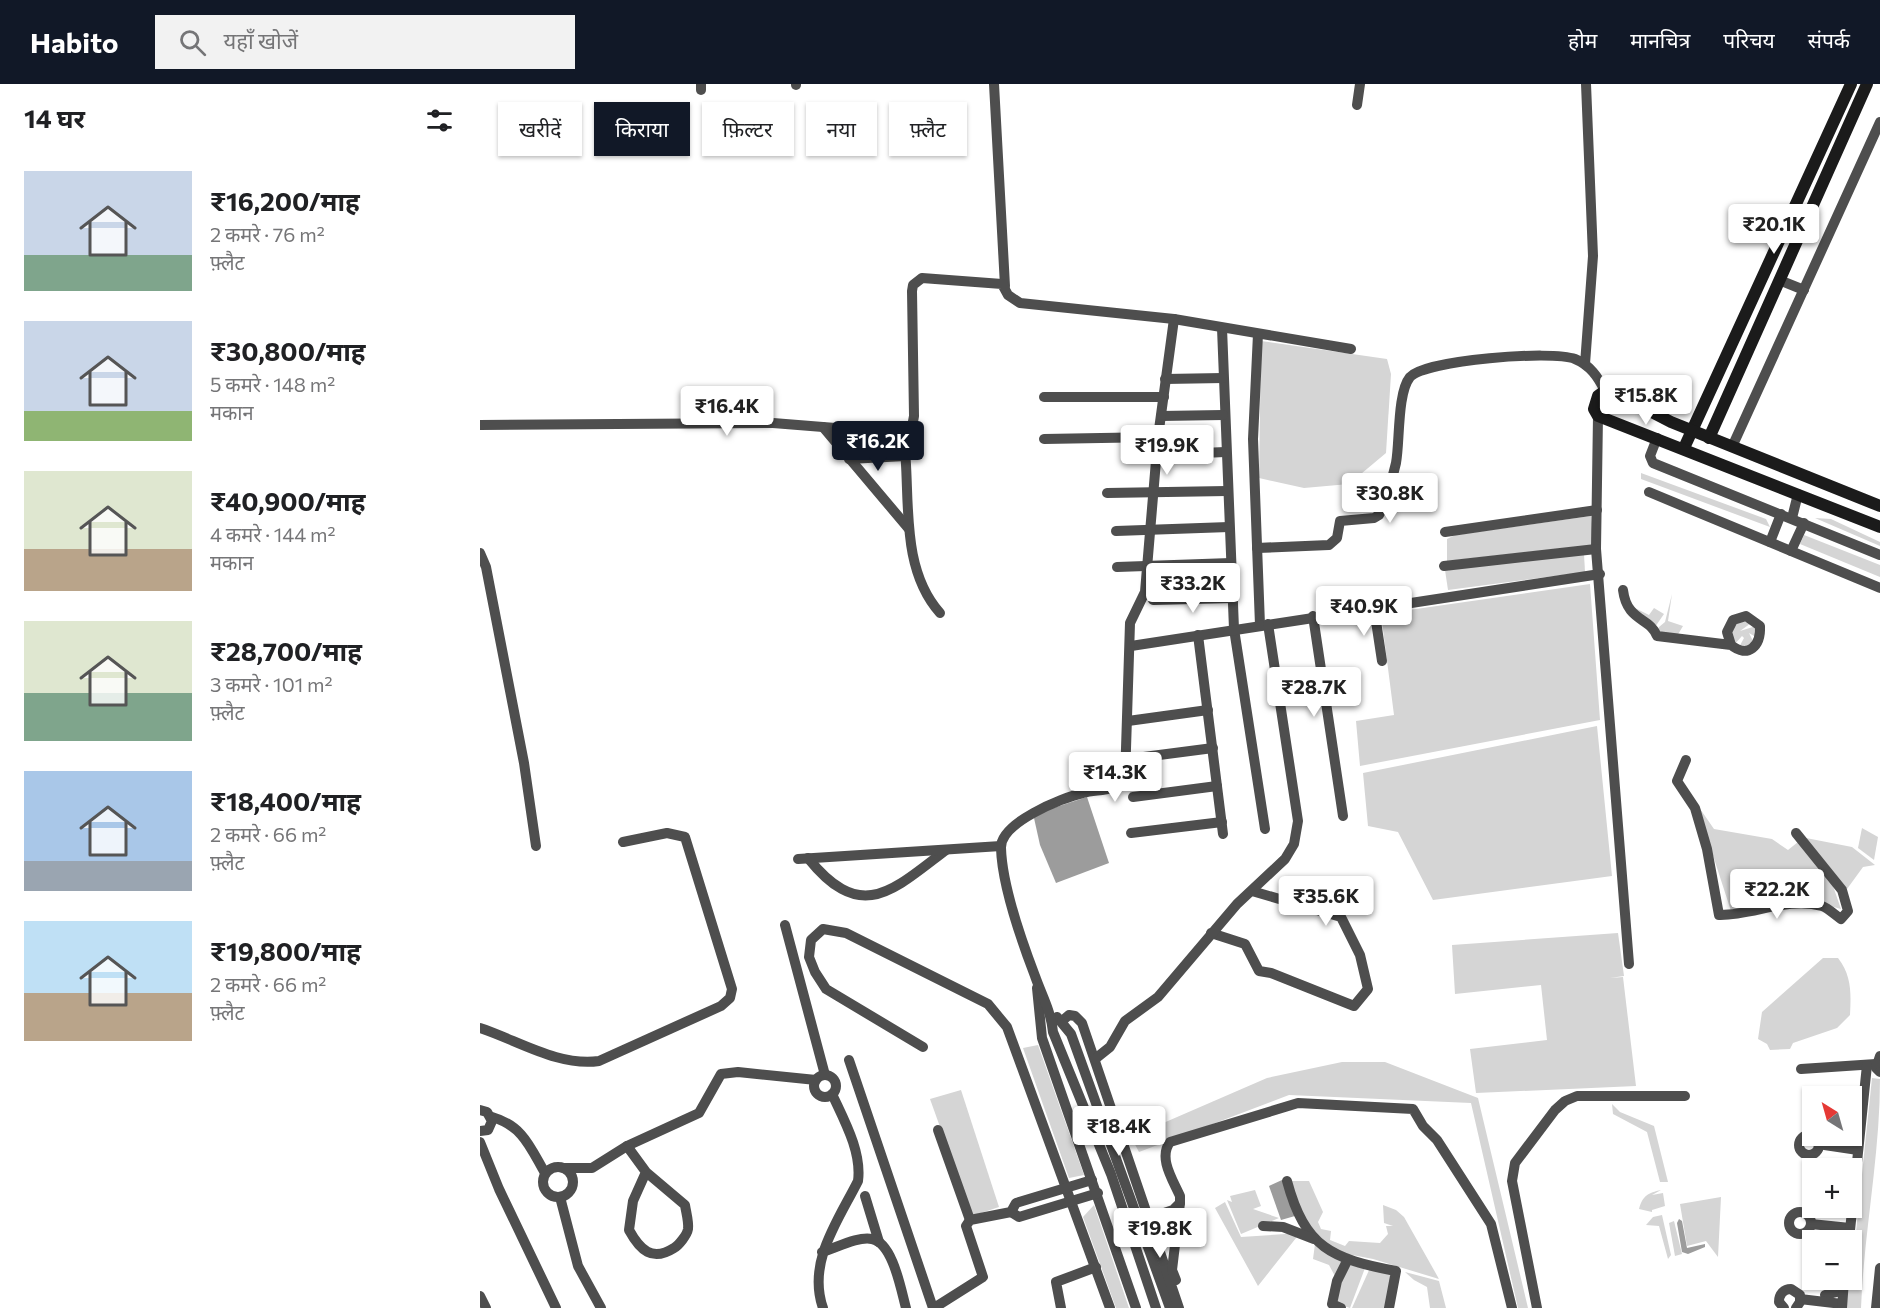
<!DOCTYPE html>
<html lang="hi">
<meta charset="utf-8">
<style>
:root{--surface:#fff;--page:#f2f2f2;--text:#202124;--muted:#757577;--accent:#111827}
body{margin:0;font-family:Commissioner,"Noto Sans Devanagari",sans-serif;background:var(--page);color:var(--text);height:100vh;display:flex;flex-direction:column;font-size:22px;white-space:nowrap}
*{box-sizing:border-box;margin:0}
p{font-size:20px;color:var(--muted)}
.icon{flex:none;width:33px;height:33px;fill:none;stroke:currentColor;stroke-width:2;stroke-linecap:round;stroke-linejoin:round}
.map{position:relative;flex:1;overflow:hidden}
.drawer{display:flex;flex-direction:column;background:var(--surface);width:480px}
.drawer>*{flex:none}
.guide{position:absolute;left:18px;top:18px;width:570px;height:54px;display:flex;gap:12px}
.needle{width:39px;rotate:323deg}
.controls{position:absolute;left:1322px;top:1002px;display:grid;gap:12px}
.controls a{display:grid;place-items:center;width:60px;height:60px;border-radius:0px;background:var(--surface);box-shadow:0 2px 4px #0004;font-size:30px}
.price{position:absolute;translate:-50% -51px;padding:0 14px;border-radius:6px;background:#fff;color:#222;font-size:20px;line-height:39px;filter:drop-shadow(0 2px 3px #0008)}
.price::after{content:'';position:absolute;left:50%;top:36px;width:18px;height:14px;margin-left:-9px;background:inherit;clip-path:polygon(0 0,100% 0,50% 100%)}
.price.active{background:var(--accent);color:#fff}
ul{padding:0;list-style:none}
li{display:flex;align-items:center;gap:18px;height:150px;padding:0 24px}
li span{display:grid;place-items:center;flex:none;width:168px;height:120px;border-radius:0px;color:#555}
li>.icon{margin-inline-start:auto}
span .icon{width:72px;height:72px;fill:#fffc;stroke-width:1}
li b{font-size:26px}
h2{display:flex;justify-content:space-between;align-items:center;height:72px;padding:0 24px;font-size:26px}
.tag{padding:0 21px;border-radius:0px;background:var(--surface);box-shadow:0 2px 4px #0004;font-size:21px;line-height:54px}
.tag.active{background:var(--accent);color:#fff}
header{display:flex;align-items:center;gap:36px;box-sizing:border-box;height:84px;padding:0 30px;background:var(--accent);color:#fff}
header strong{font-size:28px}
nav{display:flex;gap:33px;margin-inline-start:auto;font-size:21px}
.search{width:420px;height:54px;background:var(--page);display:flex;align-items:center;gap:15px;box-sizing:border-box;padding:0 21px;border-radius:0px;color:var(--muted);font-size:22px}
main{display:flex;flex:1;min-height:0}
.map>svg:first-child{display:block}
.green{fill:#d5d5d5}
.water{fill:#9c9c9c}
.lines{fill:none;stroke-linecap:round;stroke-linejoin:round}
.street{stroke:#4e4e4e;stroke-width:10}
.secondary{stroke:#1b1b1b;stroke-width:12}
</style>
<header>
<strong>Habito</strong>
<div class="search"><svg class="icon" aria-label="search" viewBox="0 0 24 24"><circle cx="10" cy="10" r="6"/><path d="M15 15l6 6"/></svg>यहाँ खोजें</div>
<nav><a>होम</a><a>मानचित्र</a><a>परिचय</a><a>संपर्क</a></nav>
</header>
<main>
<section class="drawer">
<h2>14 घर<svg class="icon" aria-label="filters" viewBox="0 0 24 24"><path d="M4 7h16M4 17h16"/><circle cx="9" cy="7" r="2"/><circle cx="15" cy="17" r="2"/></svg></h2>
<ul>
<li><span style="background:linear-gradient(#c9d6e8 70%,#7fa58c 0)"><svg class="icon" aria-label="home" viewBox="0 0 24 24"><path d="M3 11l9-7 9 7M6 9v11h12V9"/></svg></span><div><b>₹16,200/माह</b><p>2 कमरे · 76 m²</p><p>फ़्लैट</p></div></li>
<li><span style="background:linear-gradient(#c9d6e8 75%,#8fb573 0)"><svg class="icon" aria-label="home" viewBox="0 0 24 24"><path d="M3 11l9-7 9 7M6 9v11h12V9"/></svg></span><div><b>₹30,800/माह</b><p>5 कमरे · 148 m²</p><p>मकान</p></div></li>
<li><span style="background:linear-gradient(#dfe7d0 65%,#b9a48a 0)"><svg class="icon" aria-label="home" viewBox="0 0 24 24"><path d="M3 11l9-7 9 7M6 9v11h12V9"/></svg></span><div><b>₹40,900/माह</b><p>4 कमरे · 144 m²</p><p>मकान</p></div></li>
<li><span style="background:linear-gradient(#dfe7d0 60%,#7fa58c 0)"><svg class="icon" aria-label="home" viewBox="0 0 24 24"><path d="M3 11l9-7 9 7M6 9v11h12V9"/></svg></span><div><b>₹28,700/माह</b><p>3 कमरे · 101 m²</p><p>फ़्लैट</p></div></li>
<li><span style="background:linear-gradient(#a9c7e8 75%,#9aa5b1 0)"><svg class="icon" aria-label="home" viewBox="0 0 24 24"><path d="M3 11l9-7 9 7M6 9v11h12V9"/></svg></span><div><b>₹18,400/माह</b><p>2 कमरे · 66 m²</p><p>फ़्लैट</p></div></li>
<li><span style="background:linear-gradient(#bfe0f5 60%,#b9a48a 0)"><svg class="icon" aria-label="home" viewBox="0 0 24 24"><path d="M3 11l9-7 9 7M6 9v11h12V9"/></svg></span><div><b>₹19,800/माह</b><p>2 कमरे · 66 m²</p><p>फ़्लैट</p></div></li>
</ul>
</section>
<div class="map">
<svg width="1400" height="1224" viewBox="0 0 1400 1224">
<rect width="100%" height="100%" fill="#fff"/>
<g class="green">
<polygon points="781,257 907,275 911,290 906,369 869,400 824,404 779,394"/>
<polygon points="1161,389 1286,435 1290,443 1161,395"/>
<polygon points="1111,432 1113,461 967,477 967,455 975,451"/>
<polygon points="1335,434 1351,435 1400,458 1400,462"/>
<polygon points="1324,451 1400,481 1400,493 1320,460"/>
<polygon points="1104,470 1105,488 968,506 965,486"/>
<polygon points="1110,500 1120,636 880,682 876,637 914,631 901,530"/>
<polygon points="1192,510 1188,537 1203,542 1197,552 1179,550 1179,543 1185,538"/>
<polygon points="1149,521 1169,531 1174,524 1184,530 1175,543"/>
<polygon points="1274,537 1260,547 1276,542 1279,555 1269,549 1275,561 1258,565 1264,554 1262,552 1254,561 1249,555 1253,538"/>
<polygon points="1117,642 1132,792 953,816 918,748 888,742 883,689"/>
<polygon points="1216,719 1234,745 1292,755 1308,766 1318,758 1353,802 1361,825 1336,818 1251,827"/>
<polygon points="1382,744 1398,753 1394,776 1378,764"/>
<polygon points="1326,754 1372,763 1395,781 1383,783 1367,805"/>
<polygon points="1138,849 1144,892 1130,894 1143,893 1156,1002 996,1009 990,965 1067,956 1061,901 975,910 972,861"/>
<path d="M1343,874H1358C1372,892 1371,910 1370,931L1357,944L1313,959L1310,965L1290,966L1287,960L1278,955L1282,928Z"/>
<polygon points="558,961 604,1091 589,1094 543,964"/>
<polygon points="862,978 905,978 998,1014 1048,1224 1038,1224 991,1019 809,1011 659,1068 651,1053 787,994"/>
<path d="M1392,994L1400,995C1400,1072 1384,1147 1381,1224H1365L1369,1196H1371Z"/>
<polygon points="481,1006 519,1123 492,1132 450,1015"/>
<polygon points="1132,1020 1140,1028 1174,1042 1188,1098 1180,1098 1167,1048 1133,1030"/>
<polygon points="809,1097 829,1097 843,1128 838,1138 841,1145 851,1147 850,1156 865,1162 869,1157 900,1159 908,1150 906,1142 913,1142 904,1139 903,1121 916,1126 924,1133 959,1195 893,1175 852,1167 825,1136"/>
<polygon points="775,1106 781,1122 773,1125 799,1134 761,1150 747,1116 752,1118 750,1112"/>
<path d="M1181,1106L1172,1111L1183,1109L1185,1122L1172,1126V1128L1159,1125C1163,1111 1168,1109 1181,1106Z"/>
<polygon points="1241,1113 1238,1173 1226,1157 1207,1162 1200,1120"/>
<polygon points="745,1118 761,1153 820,1149 778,1202 735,1124"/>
<polygon points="614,1121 649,1224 636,1224 603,1133"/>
<polygon points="1182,1131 1191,1171 1188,1175 1179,1142 1166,1141 1173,1133"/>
<polygon points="1194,1137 1202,1170 1195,1172 1189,1139"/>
<polygon points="835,1160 865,1179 856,1194 849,1181 833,1175"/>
<polygon points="871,1180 885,1184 870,1224 854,1219 858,1201"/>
<polygon points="890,1184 915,1187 908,1224 872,1224"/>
<polygon points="925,1188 959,1197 966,1224 950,1224 947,1203 934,1196"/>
</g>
<g class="water">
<polygon points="607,713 629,779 576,799 560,761 554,734 558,729"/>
<polygon points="802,1096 815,1132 801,1136 789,1102"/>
<polygon points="1199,1135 1202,1137 1207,1164 1225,1160 1225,1163 1208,1170 1202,1168 1197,1139"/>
</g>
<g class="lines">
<g class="street">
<polyline points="221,0 221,6"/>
<polyline points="316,0 316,1"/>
<polyline points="514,0 525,202"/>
<polyline points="877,21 880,0"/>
<polyline points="1299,196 1324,206"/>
<polyline points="742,244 754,545 785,745"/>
<polyline points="778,250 773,355 780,541"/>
<polyline points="1105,280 1113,172 1106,0"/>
<polyline points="685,295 743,294"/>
<polyline points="564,313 684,313"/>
<polyline points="681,332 743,331"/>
<polyline points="1118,332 1116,465 1149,880"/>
<path d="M0,341L293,339L418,349L424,355C431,412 419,483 460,529"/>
<polyline points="343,343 429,445"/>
<polyline points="1177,354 1170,372 1173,379 1400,471"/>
<polyline points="424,355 432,343 434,332 432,207 433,201 442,194 522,200 528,211 540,219 694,235 871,265"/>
<polyline points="564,355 678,353"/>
<polyline points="1252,363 1400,38"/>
<polyline points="678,371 745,368"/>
<polyline points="369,375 425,372"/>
<polyline points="1169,408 1400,504"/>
<polyline points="627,409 747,407"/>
<polyline points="1312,434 1318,410"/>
<polyline points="636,447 749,443"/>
<polyline points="965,448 1117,426"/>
<polyline points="1290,458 1301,430"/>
<path d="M777,464L849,461L857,454L860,437L894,434L899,431C907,415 912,396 916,379C920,358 917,309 930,293C945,276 1072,266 1095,275C1110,281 1118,293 1125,307"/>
<polyline points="1311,467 1324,439"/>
<polyline points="0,469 6,483 44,679 56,762"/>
<polyline points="964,482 1116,465"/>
<polyline points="637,483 751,479"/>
<path d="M1143,506C1147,538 1170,533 1177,552L1251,561C1268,575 1281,562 1280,542L1266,532L1253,536L1247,548L1251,561"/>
<polyline points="673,516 753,514"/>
<polyline points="894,524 902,577"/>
<polyline points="833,532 863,732"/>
<polyline points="718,551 743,750"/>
<polyline points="651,562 1120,490"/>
<polyline points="648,637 728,626"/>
<polyline points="656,674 733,664"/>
<path d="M1206,676L1197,697L1215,724L1227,765L1239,831C1272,832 1308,812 1342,822C1348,824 1355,831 1361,835L1368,827L1362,806L1316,749"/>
<polyline points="653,713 737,702"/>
<polyline points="651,749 742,738"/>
<path d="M328,774C381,840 412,807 466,766"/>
<polyline points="318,775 521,762"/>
<polyline points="305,841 345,991"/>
<polyline points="731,849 765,860 779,887 791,889 874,922 888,905 880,871 861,833 772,807"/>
<polyline points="557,904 562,954 656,1224"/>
<polyline points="577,933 591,950 690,1224"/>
<polyline points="582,937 589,931 595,932 602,939 699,1224"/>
<path d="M0,944C37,956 79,983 119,977L241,922L250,914L252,905L205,753L187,749L143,758"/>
<polyline points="443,963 346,905 335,888 329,873 331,856 343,845 366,849 508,920 527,943 630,1224"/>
<polyline points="1400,972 1396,984 1400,988"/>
<polyline points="615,975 630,963 645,937 678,913 757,820 805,775 814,760 818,737 788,540"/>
<polyline points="369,976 453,1224"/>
<polyline points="1321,985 1396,980"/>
<circle cx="345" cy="1002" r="11"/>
<polyline points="0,1026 7,1028 12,1037 8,1046 0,1047"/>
<path d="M12,1033C43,1042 50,1063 65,1089"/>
<polyline points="458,1046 490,1136"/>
<circle cx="1329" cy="1061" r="10"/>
<polyline points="0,1058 19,1105 76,1224"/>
<polyline points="1338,1060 1378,1066"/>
<path d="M147,1062L166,1088L205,1121C206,1128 209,1138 208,1145C207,1151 199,1161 194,1164C172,1178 160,1166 149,1146L153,1117L166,1088"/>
<circle cx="78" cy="1098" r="15"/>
<polyline points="83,1084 112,1084 147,1062 219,1029 241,990 258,988 336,996"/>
<path d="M807,1097C825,1164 852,1175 916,1187L909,1224"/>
<polyline points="385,1112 399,1158"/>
<polyline points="80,1113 98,1182 121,1224"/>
<polyline points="531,1128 539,1133 618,1109"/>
<circle cx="1320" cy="1139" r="11"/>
<path d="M669,1134L693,1126L700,1119V1112C693,1096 678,1074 690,1058L818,1019L933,1025L943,1042L957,1056L1011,1140L1032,1224"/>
<polyline points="1331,1140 1370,1144"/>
<polyline points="783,1142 803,1143 834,1155"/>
<polyline points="1369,1156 1387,981"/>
<path d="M342,1168C356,1164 378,1152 392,1155C413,1159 421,1206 426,1224"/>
<polyline points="696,1196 692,1186 700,1119"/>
<polyline points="1345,1211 1357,1208 1358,1198"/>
<polyline points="0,1212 6,1224"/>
<polyline points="1320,1215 1362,1220"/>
<path d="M343,1224C327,1178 358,1137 378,1097C382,1068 364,1036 352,1010"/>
<polyline points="454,1224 503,1193 486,1142 490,1136 531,1128 536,1119 612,1096"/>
<polyline points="581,1224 576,1198 616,1183"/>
<path d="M676,1224L631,1090L573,948C571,927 562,912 555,892C542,858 522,800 521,764C520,739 581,714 603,709C618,705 634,708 645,696L650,539L665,508L678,353L694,235"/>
<polyline points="861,1224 852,1220 857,1197 867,1177"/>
<polyline points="1057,1224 1032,1097 1035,1079 1075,1026 1085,1017 1097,1012 1205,1012"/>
<path d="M1304,1224L1299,1218C1299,1210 1304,1205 1311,1205L1320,1211V1218L1316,1224"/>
<polyline points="1362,1224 1364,1196"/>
<polyline points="1396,1224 1400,1184"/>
</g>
<g class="secondary">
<polyline points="1229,354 1387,0"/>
<polyline points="1204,364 1371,0"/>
<polyline points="1400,422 1191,338 1135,309 1125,307 1118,312 1114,325 1118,332 1400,443"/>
</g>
</g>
</svg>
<div class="controls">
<a><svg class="needle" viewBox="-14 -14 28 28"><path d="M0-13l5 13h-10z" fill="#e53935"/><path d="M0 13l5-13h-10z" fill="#757577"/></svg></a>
<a>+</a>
<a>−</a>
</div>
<b class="price" style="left:1294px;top:171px">₹20.1K</b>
<b class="price" style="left:1166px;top:342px">₹15.8K</b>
<b class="price" style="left:247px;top:353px">₹16.4K</b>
<b class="price active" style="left:398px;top:388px">₹16.2K</b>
<b class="price" style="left:687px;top:392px">₹19.9K</b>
<b class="price" style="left:910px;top:440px">₹30.8K</b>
<b class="price" style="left:713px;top:530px">₹33.2K</b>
<b class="price" style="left:884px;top:553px">₹40.9K</b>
<b class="price" style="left:834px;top:634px">₹28.7K</b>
<b class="price" style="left:635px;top:719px">₹14.3K</b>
<b class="price" style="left:1297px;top:836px">₹22.2K</b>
<b class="price" style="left:846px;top:843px">₹35.6K</b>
<b class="price" style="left:639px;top:1073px">₹18.4K</b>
<b class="price" style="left:680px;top:1175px">₹19.8K</b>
<div class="guide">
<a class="tag">खरीदें</a>
<a class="tag active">किराया</a>
<a class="tag">फ़िल्टर</a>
<a class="tag">नया</a>
<a class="tag">फ़्लैट</a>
</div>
</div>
</main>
